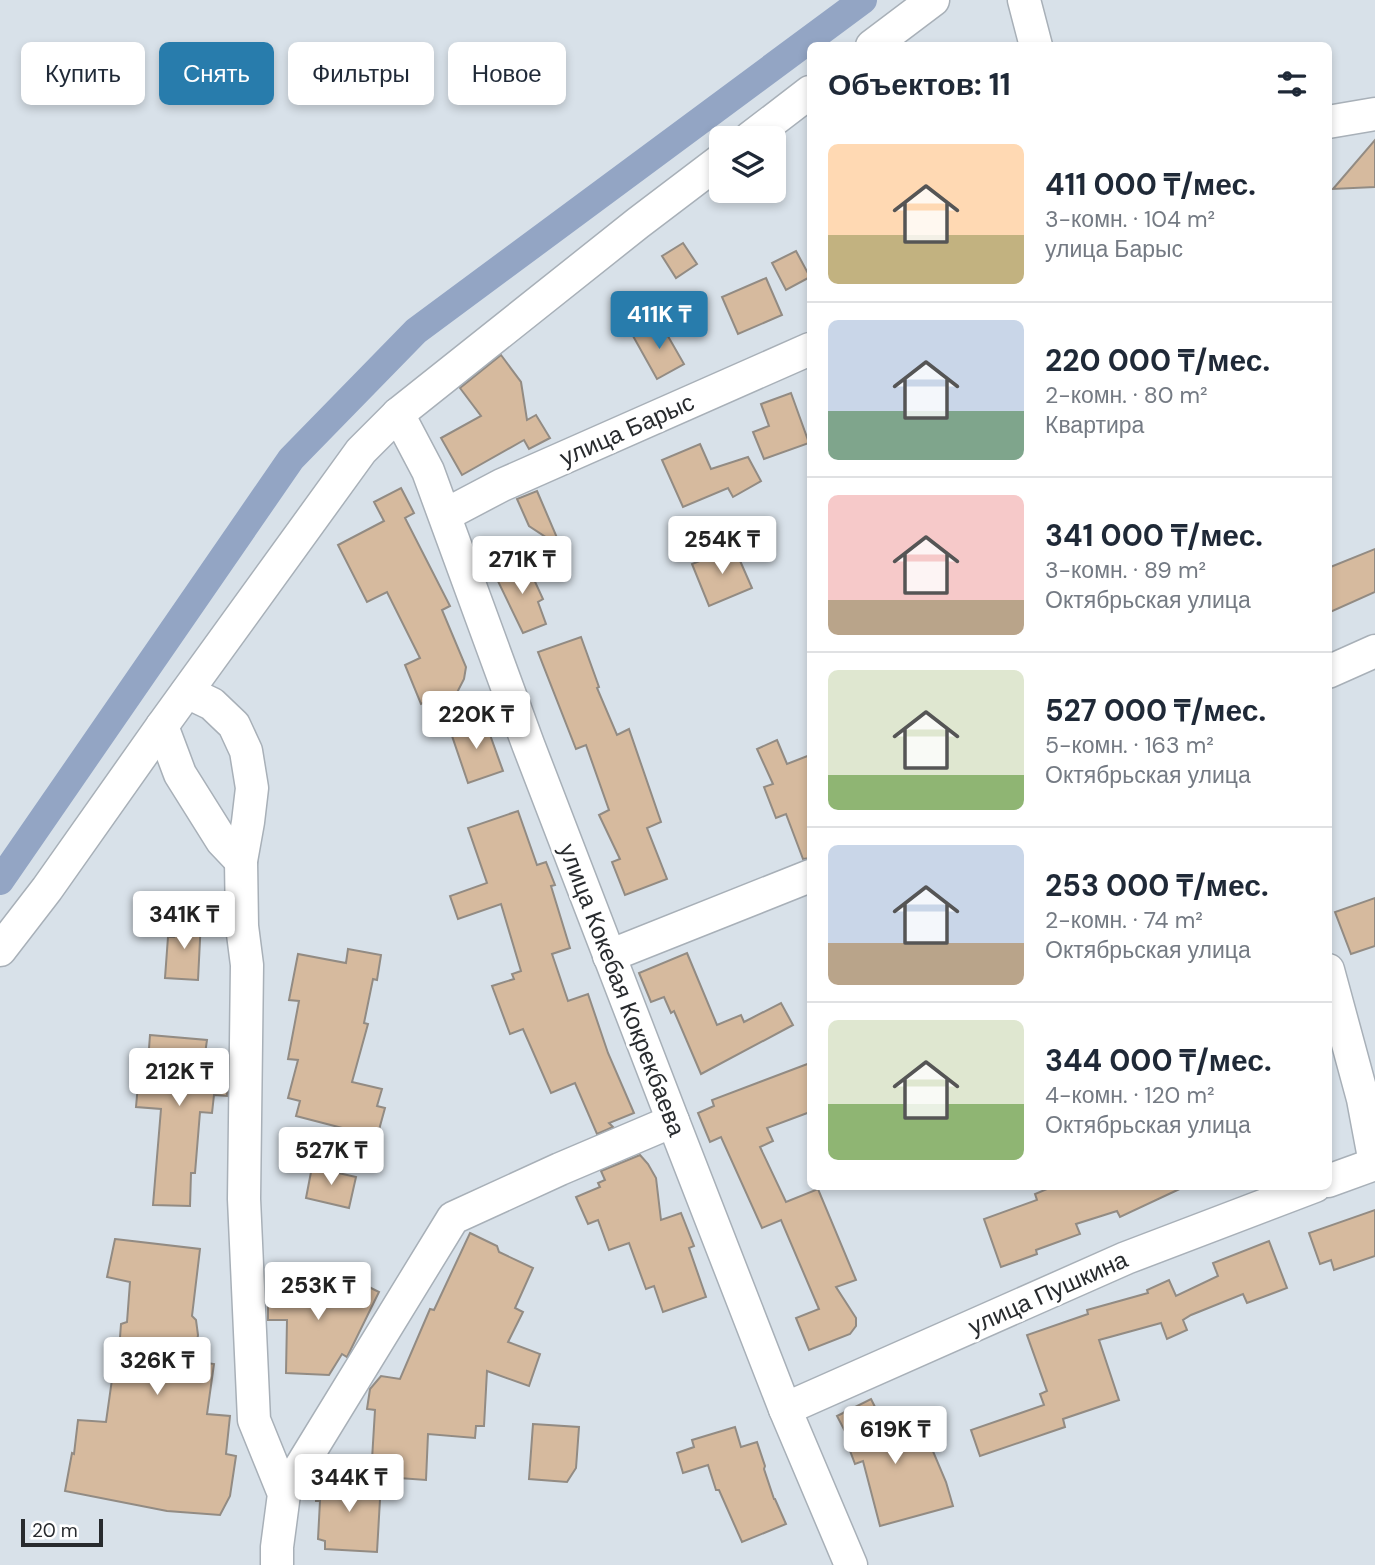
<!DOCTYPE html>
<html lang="ru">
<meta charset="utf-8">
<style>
:root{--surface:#fff;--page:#f6f6f7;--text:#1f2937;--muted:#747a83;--line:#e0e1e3;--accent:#287cac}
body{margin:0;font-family:"DM Sans",sans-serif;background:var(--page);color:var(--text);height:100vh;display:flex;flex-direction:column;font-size:26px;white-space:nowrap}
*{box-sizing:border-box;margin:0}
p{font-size:23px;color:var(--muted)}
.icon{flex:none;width:38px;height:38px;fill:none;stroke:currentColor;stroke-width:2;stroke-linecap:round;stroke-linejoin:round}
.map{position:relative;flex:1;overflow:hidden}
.drawer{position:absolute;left:807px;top:42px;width:525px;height:1148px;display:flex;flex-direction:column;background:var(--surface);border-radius:10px;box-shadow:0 4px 10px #0003}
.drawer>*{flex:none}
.hud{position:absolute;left:21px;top:42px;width:665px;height:63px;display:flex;gap:14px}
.controls{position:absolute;left:709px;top:126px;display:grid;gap:14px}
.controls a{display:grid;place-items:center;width:77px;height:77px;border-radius:10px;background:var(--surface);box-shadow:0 4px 10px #0003;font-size:35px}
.scale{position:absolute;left:21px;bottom:18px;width:82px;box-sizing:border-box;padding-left:7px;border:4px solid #282b2e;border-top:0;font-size:19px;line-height:24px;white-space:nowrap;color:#282b2e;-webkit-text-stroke:5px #fff;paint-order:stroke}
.price{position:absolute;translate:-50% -60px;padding:0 16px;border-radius:7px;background:#fff;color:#222;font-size:23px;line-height:46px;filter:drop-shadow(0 2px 4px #0008)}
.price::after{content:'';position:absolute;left:50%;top:42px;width:21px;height:16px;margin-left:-10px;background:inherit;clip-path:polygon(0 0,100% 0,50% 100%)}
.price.selected{background:var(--accent);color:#fff}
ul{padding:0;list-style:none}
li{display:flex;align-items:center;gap:21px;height:175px;padding:0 21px}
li+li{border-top:2px solid var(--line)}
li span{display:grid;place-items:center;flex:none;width:196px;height:140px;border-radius:10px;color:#555}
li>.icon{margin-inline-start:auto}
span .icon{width:84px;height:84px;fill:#fffc;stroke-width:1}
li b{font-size:30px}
h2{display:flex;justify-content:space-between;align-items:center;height:84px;padding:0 21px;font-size:30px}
.chip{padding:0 24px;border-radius:10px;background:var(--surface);box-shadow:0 4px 10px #0003;font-size:24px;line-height:63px}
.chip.selected{background:var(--accent);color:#fff}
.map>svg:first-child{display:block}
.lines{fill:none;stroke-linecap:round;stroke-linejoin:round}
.canal{stroke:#93a5c4;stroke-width:28}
.building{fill:#d6ba9e;stroke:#928b83;stroke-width:2}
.street-casing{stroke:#a8b0b8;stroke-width:35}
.street{stroke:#fff;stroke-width:32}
.labels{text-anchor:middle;stroke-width:6;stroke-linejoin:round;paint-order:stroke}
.street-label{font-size:24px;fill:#282b2e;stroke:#fff}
</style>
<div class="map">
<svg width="1375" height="1565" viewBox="0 0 1375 1565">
<rect width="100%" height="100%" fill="#d8e1e9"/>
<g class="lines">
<polyline class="canal" points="0,881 291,459 416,331 863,0"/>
</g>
<g class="building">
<polygon points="1375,140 1375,187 1333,189"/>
<polygon points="683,243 697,264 676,278 662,256"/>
<polygon points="796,251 810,277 786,290 772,263"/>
<polygon points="766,278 782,315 738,334 722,297"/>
<polygon points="661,324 684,364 657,379 633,336"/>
<polygon points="501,355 521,382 527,420 536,415 550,438 529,449 524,440 462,475 441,438 481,416 460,388"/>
<polygon points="791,393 809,443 764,459 753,432 769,426 761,404"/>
<polygon points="700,444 711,469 748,457 761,481 733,497 728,488 683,507 662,460"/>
<polygon points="401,488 414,513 405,518 450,606 442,610 466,667 464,679 445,716 438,696 421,704 405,665 420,658 387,592 367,602 338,545 384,521 374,502"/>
<polygon points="537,491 561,547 529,526 517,499"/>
<polygon points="734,547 752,588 709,606 692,564"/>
<polygon points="1375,549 1375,592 1328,613 1328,568"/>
<polygon points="525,560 543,599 538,602 546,624 523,633 495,575"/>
<polygon points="581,637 599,687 597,688 617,735 629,729 661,822 647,828 667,879 625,895 612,862 620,859 599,815 609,810 586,745 576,749 538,652"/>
<polygon points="484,718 503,771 468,783 450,730"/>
<polygon points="777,740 787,764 810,755 810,858 803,859 786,814 776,818 764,787 773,784 757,749"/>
<polygon points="518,811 537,865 546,862 555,885 551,886 570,948 552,954 568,1001 588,994 608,1053 634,1113 609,1123 613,1127 597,1134 575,1083 551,1093 523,1029 510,1034 492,986 514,979 512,974 521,971 501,904 458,919 450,896 487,883 468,828"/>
<polygon points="1375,898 1375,946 1351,954 1335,912"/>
<polygon points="176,918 201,920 198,980 165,978 168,937 174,937"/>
<polygon points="348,949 381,955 377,980 373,979 364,1023 368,1024 352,1082 382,1089 377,1106 385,1108 377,1137 296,1116 300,1101 288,1098 298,1060 288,1059 299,1001 289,1000 298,954 346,963"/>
<polygon points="687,953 717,1025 741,1015 744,1022 781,1003 793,1025 701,1074 674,1011 671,1013 664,997 651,1002 639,973"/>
<polygon points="150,1035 207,1040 205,1054 227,1056 227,1096 214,1095 212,1113 200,1112 195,1173 191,1173 190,1206 153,1205 161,1109 136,1107 140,1062 148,1062"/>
<polygon points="810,1063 810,1112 767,1128 773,1141 760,1147 786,1202 818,1189 856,1280 836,1287 856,1318 856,1326 850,1334 809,1350 796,1318 819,1309 781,1220 762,1228 721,1137 710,1142 698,1113 714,1106 712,1100"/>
<polygon points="640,1155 648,1164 656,1178 661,1220 681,1213 694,1246 689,1248 706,1297 663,1312 654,1286 646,1289 629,1243 609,1250 598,1220 588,1224 576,1197 600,1187 598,1183 605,1180 601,1171"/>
<polygon points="312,1167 356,1177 349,1208 306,1198"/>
<polygon points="1054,1186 1186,1186 1120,1217 1117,1211 1076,1224 1080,1234 1036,1250 1037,1254 1001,1267 984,1219 1037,1200 1035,1194"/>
<polygon points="1375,1210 1375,1256 1334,1270 1331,1260 1320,1264 1309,1233"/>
<polygon points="470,1233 497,1246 499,1252 533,1268 515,1308 523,1312 508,1342 540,1354 529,1386 487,1371 484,1426 476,1426 475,1438 428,1434 426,1480 371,1476 375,1410 367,1409 370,1389 381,1376 400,1379 430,1309 434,1310"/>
<polygon points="115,1239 200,1249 192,1316 196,1320 198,1335 194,1361 214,1364 207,1414 230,1416 226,1454 236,1456 230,1496 220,1515 167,1511 65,1491 72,1453 74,1454 78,1420 106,1422 116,1351 119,1351 121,1324 127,1322 130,1282 107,1277"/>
<polygon points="1269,1241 1287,1288 1247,1303 1243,1294 1191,1315 1183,1320 1187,1330 1167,1339 1161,1323 1099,1340 1119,1400 1063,1419 1065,1427 980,1456 971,1430 1044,1405 1040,1394 1047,1391 1027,1335 1088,1314 1087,1310 1148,1293 1147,1290 1169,1280 1176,1296 1218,1276 1213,1263"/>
<polygon points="291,1270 299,1288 346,1292 361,1283 379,1292 350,1351 347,1357 342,1354 329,1375 286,1373 287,1320 268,1320 268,1281"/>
<polygon points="871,1399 884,1425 897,1420 908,1445 927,1437 946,1482 953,1506 880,1526 863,1461 855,1464 846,1440 849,1439 837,1416"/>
<polygon points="533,1424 579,1427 576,1468 567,1482 529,1479"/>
<polygon points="735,1427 741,1447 757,1442 765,1466 764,1469 774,1499 775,1499 786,1524 742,1542 719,1490 716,1490 708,1465 683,1473 677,1453 694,1447 692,1440"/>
<polygon points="317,1479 381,1482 377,1552 325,1549 325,1541 318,1539 320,1501 316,1501"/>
</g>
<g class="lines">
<g class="street-casing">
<g id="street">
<polyline points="1024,0 1036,46"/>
<polyline points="872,46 933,0"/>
<polyline points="1328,122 1375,114"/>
<polyline points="750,138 810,92"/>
<polyline points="398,414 428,471 528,744 673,1121 785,1409 851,1565"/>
<polyline points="445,515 502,485 810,349"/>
<polyline points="1328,672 1375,651"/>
<polyline points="187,692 212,704 234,725 246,751 252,788 248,822 241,861 242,926 247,965 244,1199 254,1420 284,1494 277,1547 277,1565"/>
<polyline points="162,726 180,774 222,841 241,861"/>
<polyline points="0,950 47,889 162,726 361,451 398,414 638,223 721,160"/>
<polyline points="609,956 810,876"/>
<polyline points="1328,970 1363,1099 1375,1163"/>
<polyline points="1328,1181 1375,1164"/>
<polyline points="785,1409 1126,1258 1315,1186"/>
<polyline points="284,1494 453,1218 560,1169 673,1121"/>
</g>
</g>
<use href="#street" class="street"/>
</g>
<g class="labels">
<g class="street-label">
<text transform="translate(627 430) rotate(-24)" y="8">улица Барыс</text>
<text transform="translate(622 990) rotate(69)" y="8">улица Кокебая Кокрекбаева</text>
<text transform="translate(1048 1293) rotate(-24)" y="8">улица Пушкина</text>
</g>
</g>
</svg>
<div class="controls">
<a><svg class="icon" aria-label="layers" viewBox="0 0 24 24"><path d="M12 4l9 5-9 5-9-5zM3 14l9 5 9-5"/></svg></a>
</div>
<div class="scale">20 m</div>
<b class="price selected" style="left:659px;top:351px">411K ₸</b>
<b class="price" style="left:722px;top:576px">254K ₸</b>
<b class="price" style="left:522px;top:596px">271K ₸</b>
<b class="price" style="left:476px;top:751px">220K ₸</b>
<b class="price" style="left:184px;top:951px">341K ₸</b>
<b class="price" style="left:179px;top:1108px">212K ₸</b>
<b class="price" style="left:331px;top:1187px">527K ₸</b>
<b class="price" style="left:318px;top:1322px">253K ₸</b>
<b class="price" style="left:157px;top:1397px">326K ₸</b>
<b class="price" style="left:895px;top:1466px">619K ₸</b>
<b class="price" style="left:349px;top:1514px">344K ₸</b>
<div class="hud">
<a class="chip">Купить</a>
<a class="chip selected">Снять</a>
<a class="chip">Фильтры</a>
<a class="chip">Новое</a>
</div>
<section class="drawer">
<h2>Объектов: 11<svg class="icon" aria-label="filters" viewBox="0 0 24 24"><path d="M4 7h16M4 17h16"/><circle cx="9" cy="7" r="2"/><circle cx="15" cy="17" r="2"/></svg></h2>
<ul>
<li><span style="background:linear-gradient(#ffd9b3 65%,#c2b280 0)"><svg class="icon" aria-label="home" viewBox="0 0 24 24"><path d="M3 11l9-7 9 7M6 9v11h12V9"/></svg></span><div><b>411 000 ₸/мес.</b><p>3-комн. · 104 m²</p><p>улица Барыс</p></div></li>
<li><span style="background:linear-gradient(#c9d6e8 65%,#7fa58c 0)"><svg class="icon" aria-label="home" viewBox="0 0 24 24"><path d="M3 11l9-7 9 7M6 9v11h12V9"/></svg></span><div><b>220 000 ₸/мес.</b><p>2-комн. · 80 m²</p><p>Квартира</p></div></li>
<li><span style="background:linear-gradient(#f6c9c9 75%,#b9a48a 0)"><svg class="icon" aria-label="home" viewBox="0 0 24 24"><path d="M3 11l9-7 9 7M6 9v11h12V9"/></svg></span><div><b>341 000 ₸/мес.</b><p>3-комн. · 89 m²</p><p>Октябрьская улица</p></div></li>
<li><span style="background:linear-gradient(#dfe7d0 75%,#8fb573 0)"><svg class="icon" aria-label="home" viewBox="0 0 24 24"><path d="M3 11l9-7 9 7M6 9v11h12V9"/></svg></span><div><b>527 000 ₸/мес.</b><p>5-комн. · 163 m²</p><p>Октябрьская улица</p></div></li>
<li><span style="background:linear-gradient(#c9d6e8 70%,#b9a48a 0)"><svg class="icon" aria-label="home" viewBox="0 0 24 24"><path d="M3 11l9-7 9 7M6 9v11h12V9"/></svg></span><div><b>253 000 ₸/мес.</b><p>2-комн. · 74 m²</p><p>Октябрьская улица</p></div></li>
<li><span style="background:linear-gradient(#dfe7d0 60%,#8fb573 0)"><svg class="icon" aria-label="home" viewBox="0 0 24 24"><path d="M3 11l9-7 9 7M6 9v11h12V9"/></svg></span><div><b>344 000 ₸/мес.</b><p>4-комн. · 120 m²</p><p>Октябрьская улица</p></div></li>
</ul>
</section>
</div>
